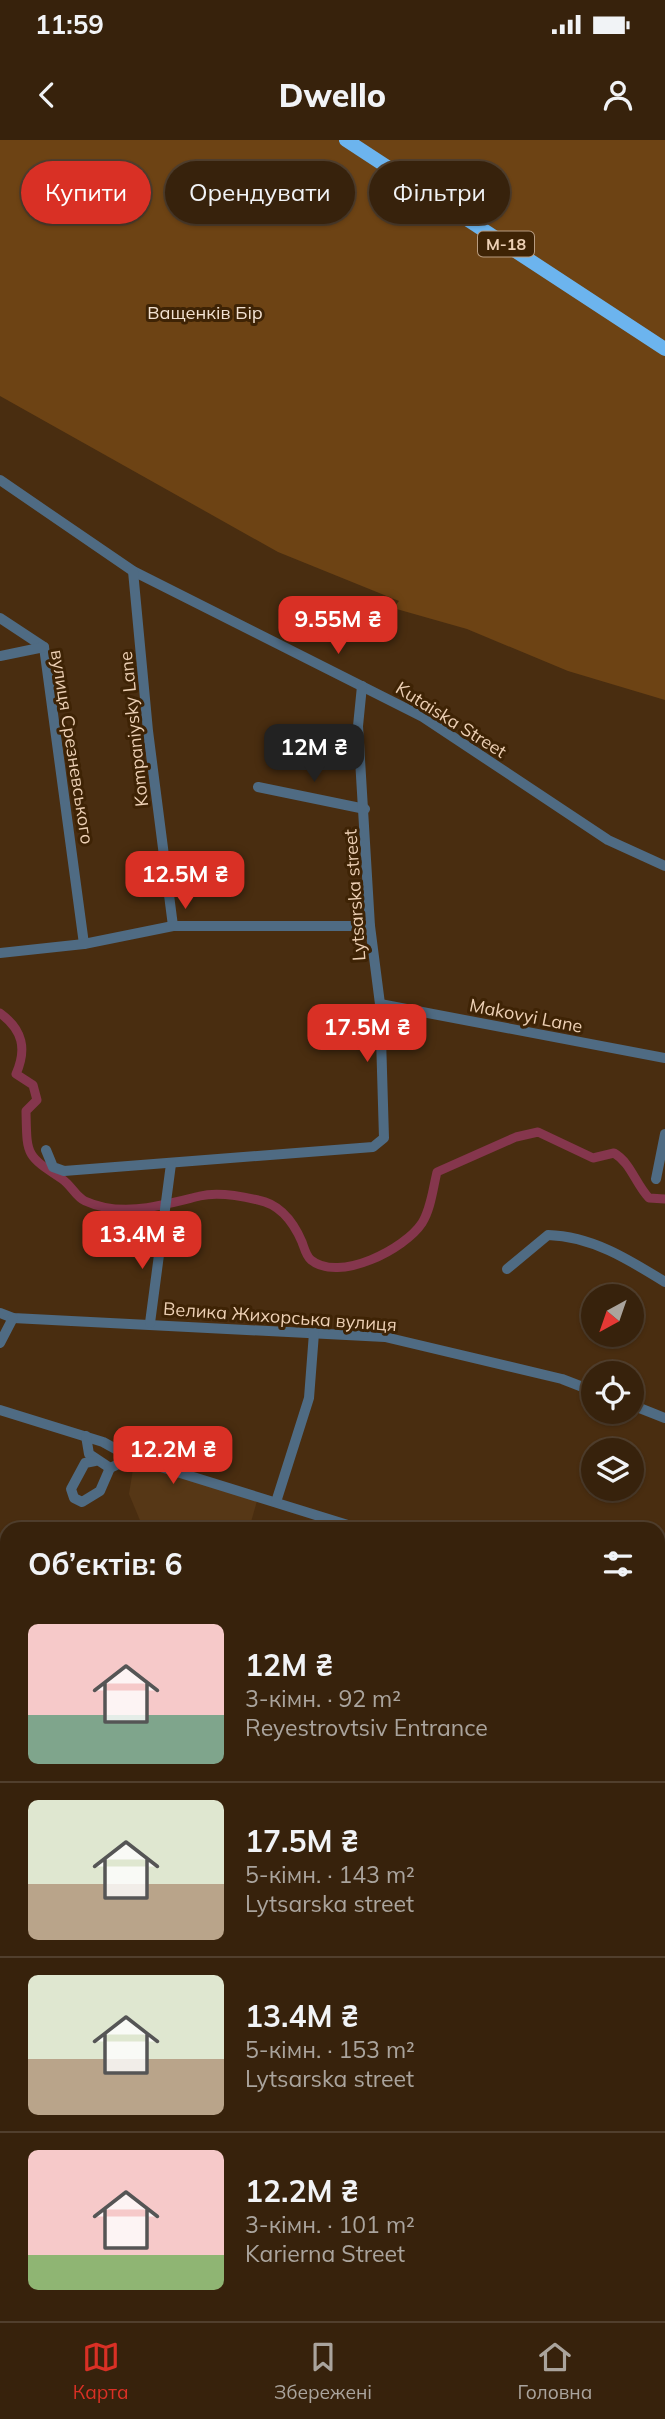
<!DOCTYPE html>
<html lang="uk">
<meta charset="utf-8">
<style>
:root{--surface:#37220c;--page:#422f1a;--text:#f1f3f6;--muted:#aaa49d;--line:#513f2d;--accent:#d93025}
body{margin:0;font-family:Mulish,sans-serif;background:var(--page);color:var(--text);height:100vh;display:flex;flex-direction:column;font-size:26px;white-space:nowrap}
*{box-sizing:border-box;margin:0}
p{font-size:23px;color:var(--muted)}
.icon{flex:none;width:38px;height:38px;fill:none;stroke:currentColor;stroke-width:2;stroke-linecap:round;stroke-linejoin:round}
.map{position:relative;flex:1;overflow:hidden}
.sheet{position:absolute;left:0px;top:1382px;width:665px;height:800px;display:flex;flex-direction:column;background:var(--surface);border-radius:21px 21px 0 0;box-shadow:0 2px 5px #0004,0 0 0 2px var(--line)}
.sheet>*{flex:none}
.guide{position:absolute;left:21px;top:21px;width:623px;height:63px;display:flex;gap:14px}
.needle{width:46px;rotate:220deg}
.tools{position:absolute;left:581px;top:1144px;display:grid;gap:14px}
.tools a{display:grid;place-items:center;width:63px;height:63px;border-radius:50%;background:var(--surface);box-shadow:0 2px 5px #0004,0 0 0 2px var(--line);font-size:35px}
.price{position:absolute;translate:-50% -60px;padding:0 16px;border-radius:14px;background:var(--accent);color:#fff;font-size:23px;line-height:46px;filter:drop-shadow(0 2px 4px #0008)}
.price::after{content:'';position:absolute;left:50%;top:42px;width:21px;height:16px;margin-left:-10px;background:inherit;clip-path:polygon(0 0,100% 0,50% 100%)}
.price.selected{background:#222;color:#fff}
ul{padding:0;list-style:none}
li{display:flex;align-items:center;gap:21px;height:175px;padding:0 28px}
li+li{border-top:2px solid var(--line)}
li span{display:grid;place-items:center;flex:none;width:196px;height:140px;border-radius:10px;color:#555}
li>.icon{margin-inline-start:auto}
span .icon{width:84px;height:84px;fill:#fffc;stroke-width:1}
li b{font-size:30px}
h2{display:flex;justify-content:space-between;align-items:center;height:84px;padding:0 28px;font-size:30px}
.pill{padding:0 24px;border-radius:32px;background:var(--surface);box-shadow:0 2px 5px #0004,0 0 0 2px var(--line);font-size:24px;line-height:63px}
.pill.selected{background:var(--accent);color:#fff}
.status{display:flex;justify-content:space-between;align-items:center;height:49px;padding:0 35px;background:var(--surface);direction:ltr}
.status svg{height:19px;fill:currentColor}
header{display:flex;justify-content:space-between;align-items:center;height:91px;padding:0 28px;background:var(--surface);font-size:32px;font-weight:800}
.tab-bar{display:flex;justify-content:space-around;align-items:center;height:98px;border-top:2px solid var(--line);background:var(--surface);font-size:19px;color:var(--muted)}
.tab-bar a{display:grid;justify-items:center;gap:4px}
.tab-bar .selected{color:var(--accent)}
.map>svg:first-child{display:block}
.built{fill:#563716}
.green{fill:#6d4314}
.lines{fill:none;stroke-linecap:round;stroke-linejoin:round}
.canal{stroke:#85364d;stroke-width:9}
.minor{stroke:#4f6b83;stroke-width:10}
.highway{stroke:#6cb4ee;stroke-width:14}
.labels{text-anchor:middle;stroke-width:6;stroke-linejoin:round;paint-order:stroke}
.shield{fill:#3e2305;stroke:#b89c80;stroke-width:2}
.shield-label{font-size:16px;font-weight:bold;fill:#edd0b5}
.park-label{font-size:18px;fill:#f2e1d1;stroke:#3e2305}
.street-label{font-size:18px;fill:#edd0b5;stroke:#3e2305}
</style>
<div class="status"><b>11:59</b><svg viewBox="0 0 49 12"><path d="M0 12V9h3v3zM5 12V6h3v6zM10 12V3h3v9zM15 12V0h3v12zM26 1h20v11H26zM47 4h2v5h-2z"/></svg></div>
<header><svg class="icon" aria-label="back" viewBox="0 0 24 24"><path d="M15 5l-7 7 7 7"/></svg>Dwello<svg class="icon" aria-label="person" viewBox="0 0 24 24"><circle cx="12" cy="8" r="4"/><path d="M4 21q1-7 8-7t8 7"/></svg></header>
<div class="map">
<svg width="665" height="2181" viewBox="0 0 665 2181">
<rect width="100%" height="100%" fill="#492d10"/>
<polygon class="built" points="134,1323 257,1361 249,1389 144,1390 129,1354"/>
<g class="green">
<polygon points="0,0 665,0 665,560 568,531 467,489 393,468 399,461 278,412 0,256"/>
<polygon points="0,1403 7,1405 7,2087 4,2080 7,2052 0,2044"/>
<polygon points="658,1809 665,1812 665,2181 130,2181 128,2175 658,2175"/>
</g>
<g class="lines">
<path class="canal" d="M0,873C23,890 27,909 16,934L33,945L37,960L26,971C27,1015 25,1015 62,1039C71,1045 76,1057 85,1061C122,1078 163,1065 200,1056C216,1052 241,1056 258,1060C280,1064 293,1081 302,1102C304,1107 306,1116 311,1120C339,1143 405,1109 422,1083C431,1069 433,1048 437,1032L516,997L538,992L593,1018L614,1013C631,1023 635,1043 649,1058L665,1059"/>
<g class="minor">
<polyline points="0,340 133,431 423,577 608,700 665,726"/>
<polyline points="133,431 148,591 173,786"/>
<polyline points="0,478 44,507 84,804"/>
<polyline points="0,516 44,507"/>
<polyline points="258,647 365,669"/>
<polyline points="0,813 84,804 173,786 370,786"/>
<polyline points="380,864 665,918"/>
<polyline points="46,1010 53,1027 64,1031 373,1007 384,998 380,864 370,786 358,586 362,546"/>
<polyline points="656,1039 665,994"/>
<path d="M507,1129L548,1095C591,1096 628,1119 665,1142"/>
<polyline points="0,1173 13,1178 385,1197 562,1239 593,1251"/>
<polyline points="150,1183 171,1024"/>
<polyline points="0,1203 13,1178"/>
<polyline points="632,1265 665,1278"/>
<polyline points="0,1270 103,1302 132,1318 364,1390"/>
<polyline points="86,1296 89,1314 110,1328"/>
<polyline points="95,1321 85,1323 71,1349 74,1358 82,1362 100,1351 110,1328 132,1318"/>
<polyline points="276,1362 309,1258 314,1193"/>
<polyline points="658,1459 665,1465"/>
<polyline points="658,1553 665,1542"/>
<polyline points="658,1733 665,1729"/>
</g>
<polyline class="highway" points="346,0 665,209"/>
</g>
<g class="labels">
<rect class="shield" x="478" y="91.5" width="56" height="25" rx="5"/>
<g class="shield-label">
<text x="506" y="110">М-18</text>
</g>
<g class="park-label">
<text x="205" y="179">Ващенків Бір</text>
</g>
<g class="street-label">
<text transform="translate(451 580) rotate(32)" y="6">Kutaiska Street</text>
<text transform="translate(134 589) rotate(-96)" y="6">Kompaniysky Lane</text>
<text transform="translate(72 607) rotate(81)" y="6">вулиця Срезневського</text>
<text transform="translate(355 755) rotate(-94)" y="6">Lytsarska street</text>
<text transform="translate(526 876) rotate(11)" y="6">Makovyi Lane</text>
<text transform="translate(280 1177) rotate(4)" y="6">Велика Жихорська вулиця</text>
</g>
</g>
</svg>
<div class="tools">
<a><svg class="needle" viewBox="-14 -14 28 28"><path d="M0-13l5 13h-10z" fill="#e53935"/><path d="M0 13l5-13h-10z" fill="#aaa49d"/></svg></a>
<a><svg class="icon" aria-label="locate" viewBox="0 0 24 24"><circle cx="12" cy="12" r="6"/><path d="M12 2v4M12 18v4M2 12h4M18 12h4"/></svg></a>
<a><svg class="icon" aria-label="layers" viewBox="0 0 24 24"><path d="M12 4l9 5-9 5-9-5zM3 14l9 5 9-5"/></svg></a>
</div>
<b class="price" style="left:338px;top:516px">9.55M ₴</b>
<b class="price selected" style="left:314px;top:644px">12M ₴</b>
<b class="price" style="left:185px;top:771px">12.5M ₴</b>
<b class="price" style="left:367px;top:924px">17.5M ₴</b>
<b class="price" style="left:142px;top:1131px">13.4M ₴</b>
<b class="price" style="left:173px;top:1346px">12.2M ₴</b>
<div class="guide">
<a class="pill selected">Купити</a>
<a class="pill">Орендувати</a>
<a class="pill">Фільтри</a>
</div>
<section class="sheet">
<h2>Об’єктів: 6<svg class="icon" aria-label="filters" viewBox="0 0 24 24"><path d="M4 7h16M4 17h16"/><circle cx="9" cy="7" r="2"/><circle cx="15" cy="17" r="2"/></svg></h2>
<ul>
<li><span style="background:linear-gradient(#f6c9c9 65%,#7fa58c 0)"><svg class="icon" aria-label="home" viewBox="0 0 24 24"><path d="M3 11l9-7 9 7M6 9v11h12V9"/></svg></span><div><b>12M ₴</b><p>3-кімн. · 92 m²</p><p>Reyestrovtsiv Entrance</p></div></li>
<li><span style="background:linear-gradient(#dfe7d0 60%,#b9a48a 0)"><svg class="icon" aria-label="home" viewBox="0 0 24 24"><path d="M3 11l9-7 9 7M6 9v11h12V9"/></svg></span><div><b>17.5M ₴</b><p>5-кімн. · 143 m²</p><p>Lytsarska street</p></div></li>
<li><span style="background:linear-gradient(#dfe7d0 60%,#b9a48a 0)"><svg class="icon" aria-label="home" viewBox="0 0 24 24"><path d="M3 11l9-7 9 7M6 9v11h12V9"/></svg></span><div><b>13.4M ₴</b><p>5-кімн. · 153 m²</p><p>Lytsarska street</p></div></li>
<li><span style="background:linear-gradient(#f6c9c9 75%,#8fb573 0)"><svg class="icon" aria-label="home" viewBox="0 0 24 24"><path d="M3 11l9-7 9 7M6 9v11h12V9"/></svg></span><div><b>12.2M ₴</b><p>3-кімн. · 101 m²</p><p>Karierna Street</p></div></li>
</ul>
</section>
</div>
<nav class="tab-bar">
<a class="selected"><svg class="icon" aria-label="map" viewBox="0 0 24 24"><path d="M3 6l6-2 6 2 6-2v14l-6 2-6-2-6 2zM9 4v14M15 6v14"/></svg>Карта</a>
<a><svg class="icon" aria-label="saved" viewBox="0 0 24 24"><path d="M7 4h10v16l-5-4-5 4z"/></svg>Збережені</a>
<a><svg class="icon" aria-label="home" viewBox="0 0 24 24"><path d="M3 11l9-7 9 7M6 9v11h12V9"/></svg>Головна</a>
</nav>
